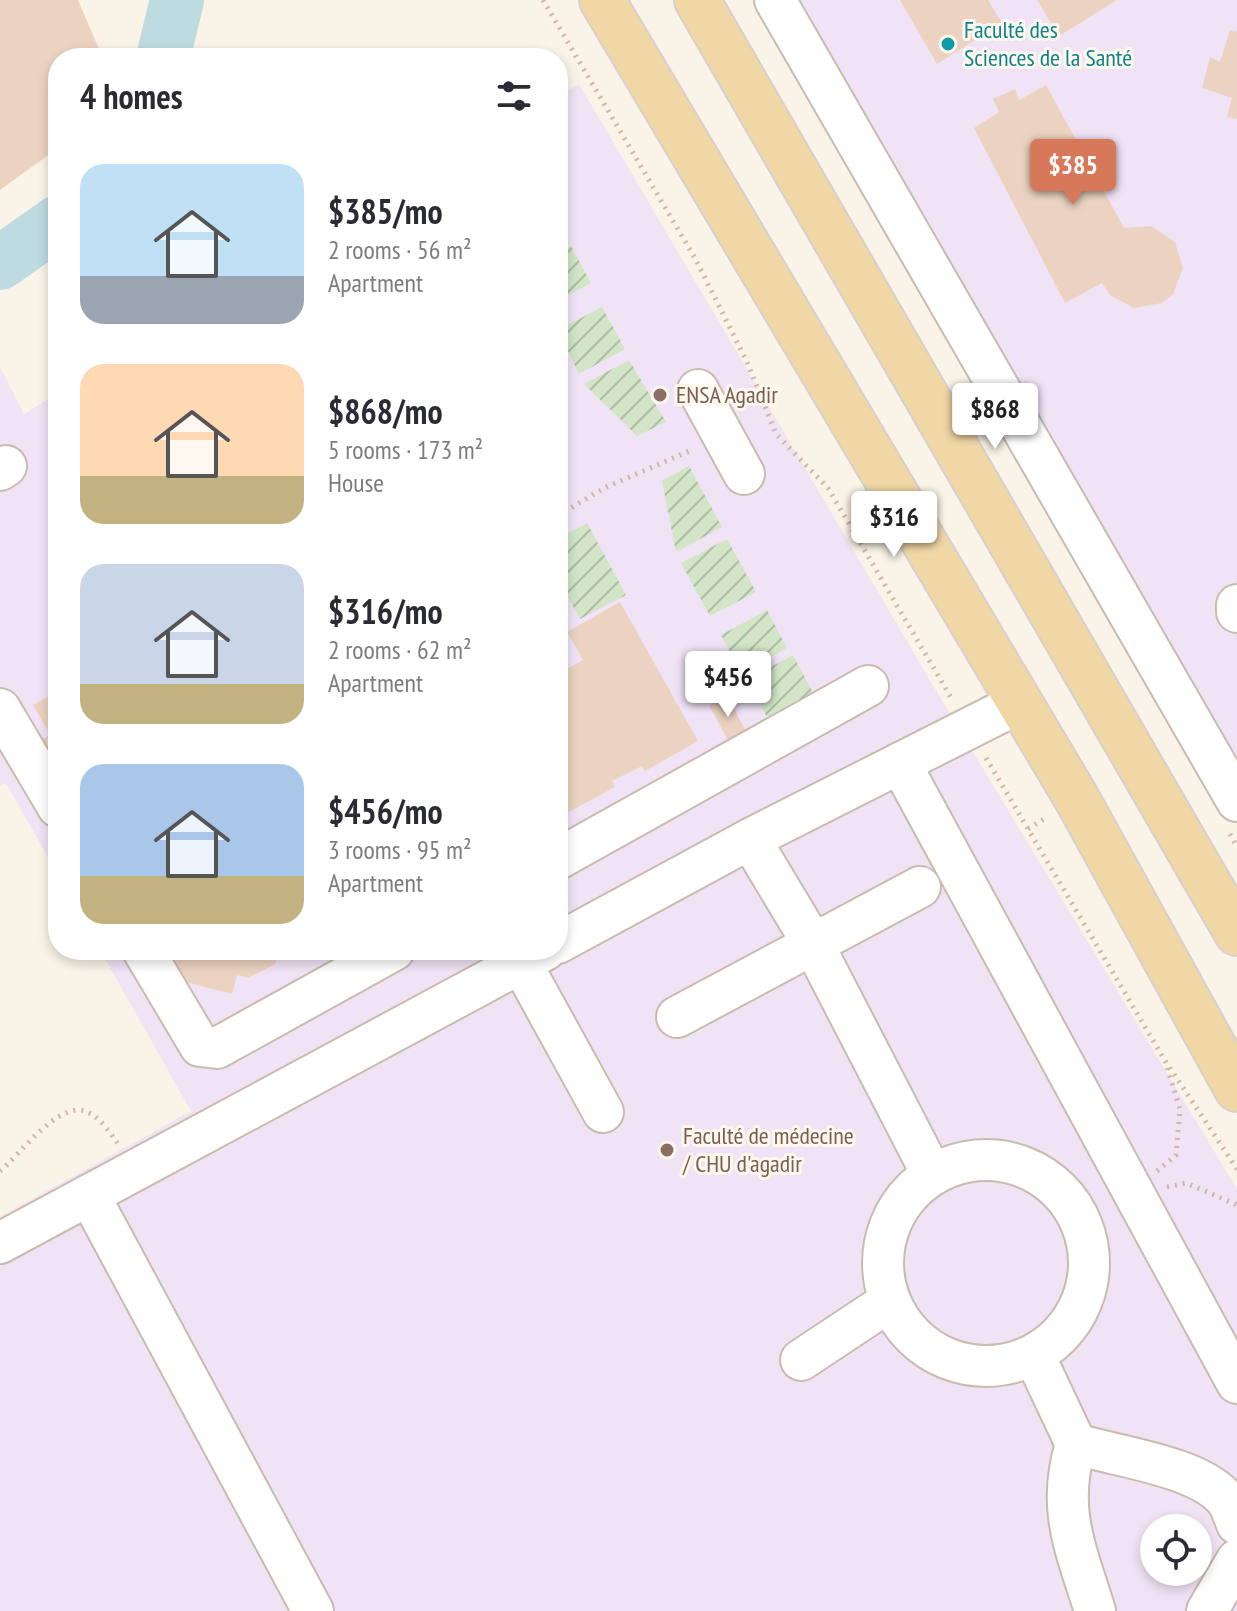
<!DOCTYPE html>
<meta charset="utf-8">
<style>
:root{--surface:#fff;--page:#f7f7f7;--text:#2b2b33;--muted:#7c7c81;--accent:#d67859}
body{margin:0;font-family:"PT Sans Narrow",sans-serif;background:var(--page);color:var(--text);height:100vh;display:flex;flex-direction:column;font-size:30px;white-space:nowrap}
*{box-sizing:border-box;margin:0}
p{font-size:26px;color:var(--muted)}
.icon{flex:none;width:44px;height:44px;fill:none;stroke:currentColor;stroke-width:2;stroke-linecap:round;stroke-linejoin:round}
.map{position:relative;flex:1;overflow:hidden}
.side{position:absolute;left:48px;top:48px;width:520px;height:912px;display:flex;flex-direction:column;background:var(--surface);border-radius:32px;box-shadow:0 4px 12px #0003}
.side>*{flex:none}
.tools{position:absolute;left:1140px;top:1514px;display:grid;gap:16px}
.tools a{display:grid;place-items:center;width:72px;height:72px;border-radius:50%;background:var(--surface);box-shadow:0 4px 12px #0003;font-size:40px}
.price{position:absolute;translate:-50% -68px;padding:0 18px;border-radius:8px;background:#fff;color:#222;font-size:26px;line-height:52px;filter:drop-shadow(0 2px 4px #0008)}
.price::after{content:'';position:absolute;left:50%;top:48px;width:24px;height:18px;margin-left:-12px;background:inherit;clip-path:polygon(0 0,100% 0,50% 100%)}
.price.on{background:var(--accent);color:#fff}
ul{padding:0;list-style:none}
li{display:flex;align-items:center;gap:24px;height:200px;padding:0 32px}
li span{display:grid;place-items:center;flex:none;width:224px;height:160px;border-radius:24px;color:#555}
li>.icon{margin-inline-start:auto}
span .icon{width:96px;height:96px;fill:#fffc;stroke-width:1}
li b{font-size:34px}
h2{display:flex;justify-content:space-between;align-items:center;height:96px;padding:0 32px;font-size:34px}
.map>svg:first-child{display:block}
.education{fill:#f0e3f6;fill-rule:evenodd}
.garden{fill:url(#garden-furrows)}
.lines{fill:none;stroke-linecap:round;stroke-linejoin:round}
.river{stroke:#bddbe1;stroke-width:54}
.building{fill:#ecd3c1}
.minor-casing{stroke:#cabbae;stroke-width:44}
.major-casing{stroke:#d7d1cd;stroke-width:48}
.path{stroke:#d1b7a5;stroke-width:5;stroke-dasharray:2 6;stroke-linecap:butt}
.minor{stroke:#fff;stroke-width:40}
.major{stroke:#f1d7a6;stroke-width:44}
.culture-dot{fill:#0f9aa8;stroke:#fdf7ec;stroke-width:3}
.education-dot{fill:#8d6e63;stroke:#fdf7ec;stroke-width:3}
.labels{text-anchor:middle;stroke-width:6;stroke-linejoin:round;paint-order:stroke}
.culture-label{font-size:24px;fill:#0d838f;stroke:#fdf7ec;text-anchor:start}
.education-label{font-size:24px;fill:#785e54;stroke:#fdf7ec;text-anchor:start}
</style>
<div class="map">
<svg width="1237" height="1611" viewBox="0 0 1237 1611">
<defs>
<pattern id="garden-furrows" width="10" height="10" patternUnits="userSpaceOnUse" patternTransform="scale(2)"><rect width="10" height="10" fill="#d2e6c7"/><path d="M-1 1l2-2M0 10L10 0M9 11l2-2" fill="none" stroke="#afbda4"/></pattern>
</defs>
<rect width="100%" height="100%" fill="#faf3e7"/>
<g class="education">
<polygon points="791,0 1237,0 1237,785"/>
<path d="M579,84L938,694L1237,1189V1611H0V1217L191,1111L100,950H558V96ZM1154,1528H1198V1572H1154Z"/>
<polygon points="0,367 24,414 58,393 58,875 6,783 0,785"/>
</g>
<g class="garden">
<polygon points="571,246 591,283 558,301 558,253"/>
<polygon points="602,307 625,349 579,374 558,330"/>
<polygon points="629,360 666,422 637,436 584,384"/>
<polygon points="689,466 722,527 676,552 662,481"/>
<polygon points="587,523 626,595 580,619 558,578 558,539"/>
<polygon points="727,539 756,592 710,616 681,563"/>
<polygon points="767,610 787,648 741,673 721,635"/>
<polygon points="793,655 813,693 767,717 747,680"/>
</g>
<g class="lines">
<g class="river">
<polyline points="163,58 177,0"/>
<polyline points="0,263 58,222"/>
</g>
</g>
<g class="building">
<polygon points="0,0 78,0 103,58 58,58 58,148 0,190"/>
<polygon points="900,0 988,0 1002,23 937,64"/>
<polygon points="1037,0 1117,0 1059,36"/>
<polygon points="1230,30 1237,32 1237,119 1227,117 1232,98 1202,88 1210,57 1220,62"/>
<polygon points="1046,85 1124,228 1151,226 1175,242 1183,268 1173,294 1162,303 1134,308 1110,295 1102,283 1065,303 974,128 999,112 993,99 1015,89 1019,100"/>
<polygon points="620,602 698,741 645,771 642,766 612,781 615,787 563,815 558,806 558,674 583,660 567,632"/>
<polygon points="58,691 58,778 37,742 50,735 33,705"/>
<polygon points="727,696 747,733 729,742 709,705"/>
<polygon points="163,950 279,950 275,964 248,978 237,975 232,994 171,978 176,959 167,956"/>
</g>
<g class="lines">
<g class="minor-casing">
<g id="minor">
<polyline points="775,0 1237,801"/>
<polyline points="698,390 744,474"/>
<polyline points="0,470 6,466"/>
<polyline points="1237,605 1237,612"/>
<polyline points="0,709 58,807"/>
<polyline points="900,763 1237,1383"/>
<polyline points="750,839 813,944 932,1174"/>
<polyline points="558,859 868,686"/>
<polyline points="558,943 750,839 1019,703"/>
<polyline points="143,950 200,1046 217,1048 394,950"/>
<polyline points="521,963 603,1112"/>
<polyline points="677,1017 920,887"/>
<circle cx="986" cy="1263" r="103"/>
<polyline points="89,1195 313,1611"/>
<polyline points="0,1243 545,950"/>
<path d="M1034,1355L1076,1444C1118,1457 1200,1466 1227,1501C1231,1507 1234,1517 1237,1524"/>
<polyline points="801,1360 890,1301"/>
<path d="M1076,1444C1056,1509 1076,1549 1095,1611"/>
<polyline points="1207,1611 1237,1560"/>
</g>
</g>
<g class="major-casing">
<g id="major">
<polyline points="602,0 1077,799 1237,1089"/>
<polyline points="697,0 1237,933"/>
</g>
</g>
<g class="path">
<polyline points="543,0 696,260 748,364 776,434 828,488 953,701"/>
<polyline points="558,516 604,488 694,449"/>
<polyline points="986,758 1164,1059 1237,1169"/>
<polyline points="1028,829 1047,817"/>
<polyline points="1230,834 1237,847"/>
<path d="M0,1171C18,1157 59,1099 87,1112C100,1117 110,1133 118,1144"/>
<polyline points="1157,1171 1176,1155 1180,1109 1167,1067"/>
<polyline points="1167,1187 1186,1183 1237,1205"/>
</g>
<use href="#minor" class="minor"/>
<use href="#major" class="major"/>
</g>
<circle class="culture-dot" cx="948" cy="44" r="8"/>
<g class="education-dot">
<circle cx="660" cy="395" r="8"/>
<circle cx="667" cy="1150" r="8"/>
</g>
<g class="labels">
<g class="culture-label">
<text x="964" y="38">Faculté des<tspan x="964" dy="28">Sciences de la Santé</tspan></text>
</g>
<g class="education-label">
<text x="676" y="403">ENSA Agadir</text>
<text x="683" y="1144">Faculté de médecine<tspan x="683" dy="28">/ CHU d'agadir</tspan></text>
</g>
</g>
</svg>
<div class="tools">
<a><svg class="icon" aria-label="locate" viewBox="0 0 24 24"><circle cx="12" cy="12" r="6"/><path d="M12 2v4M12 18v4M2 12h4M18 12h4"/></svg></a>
</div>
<b class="price on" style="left:1073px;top:207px">$385</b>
<b class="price" style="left:995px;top:451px">$868</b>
<b class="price" style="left:894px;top:559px">$316</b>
<b class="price" style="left:728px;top:719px">$456</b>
<section class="side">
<h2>4 homes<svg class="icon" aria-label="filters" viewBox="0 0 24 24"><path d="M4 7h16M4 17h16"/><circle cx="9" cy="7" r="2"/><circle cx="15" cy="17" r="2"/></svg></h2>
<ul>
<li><span style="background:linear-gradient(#bfe0f5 70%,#9aa5b1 0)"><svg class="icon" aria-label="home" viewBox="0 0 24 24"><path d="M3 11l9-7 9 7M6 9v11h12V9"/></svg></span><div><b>$385/mo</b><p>2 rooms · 56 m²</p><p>Apartment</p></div></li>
<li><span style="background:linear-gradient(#ffd9b3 70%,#c2b280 0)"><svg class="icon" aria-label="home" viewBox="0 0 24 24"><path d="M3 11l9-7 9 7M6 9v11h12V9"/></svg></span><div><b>$868/mo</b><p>5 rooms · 173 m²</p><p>House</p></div></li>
<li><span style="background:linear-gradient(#c9d6e8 75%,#c2b280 0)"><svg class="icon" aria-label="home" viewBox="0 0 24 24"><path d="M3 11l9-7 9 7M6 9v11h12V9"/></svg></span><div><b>$316/mo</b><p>2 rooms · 62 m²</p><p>Apartment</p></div></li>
<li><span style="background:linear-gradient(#a9c7e8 70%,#c2b280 0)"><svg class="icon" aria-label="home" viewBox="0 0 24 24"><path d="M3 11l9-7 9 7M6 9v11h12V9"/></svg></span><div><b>$456/mo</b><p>3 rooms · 95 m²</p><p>Apartment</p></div></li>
</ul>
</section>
</div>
